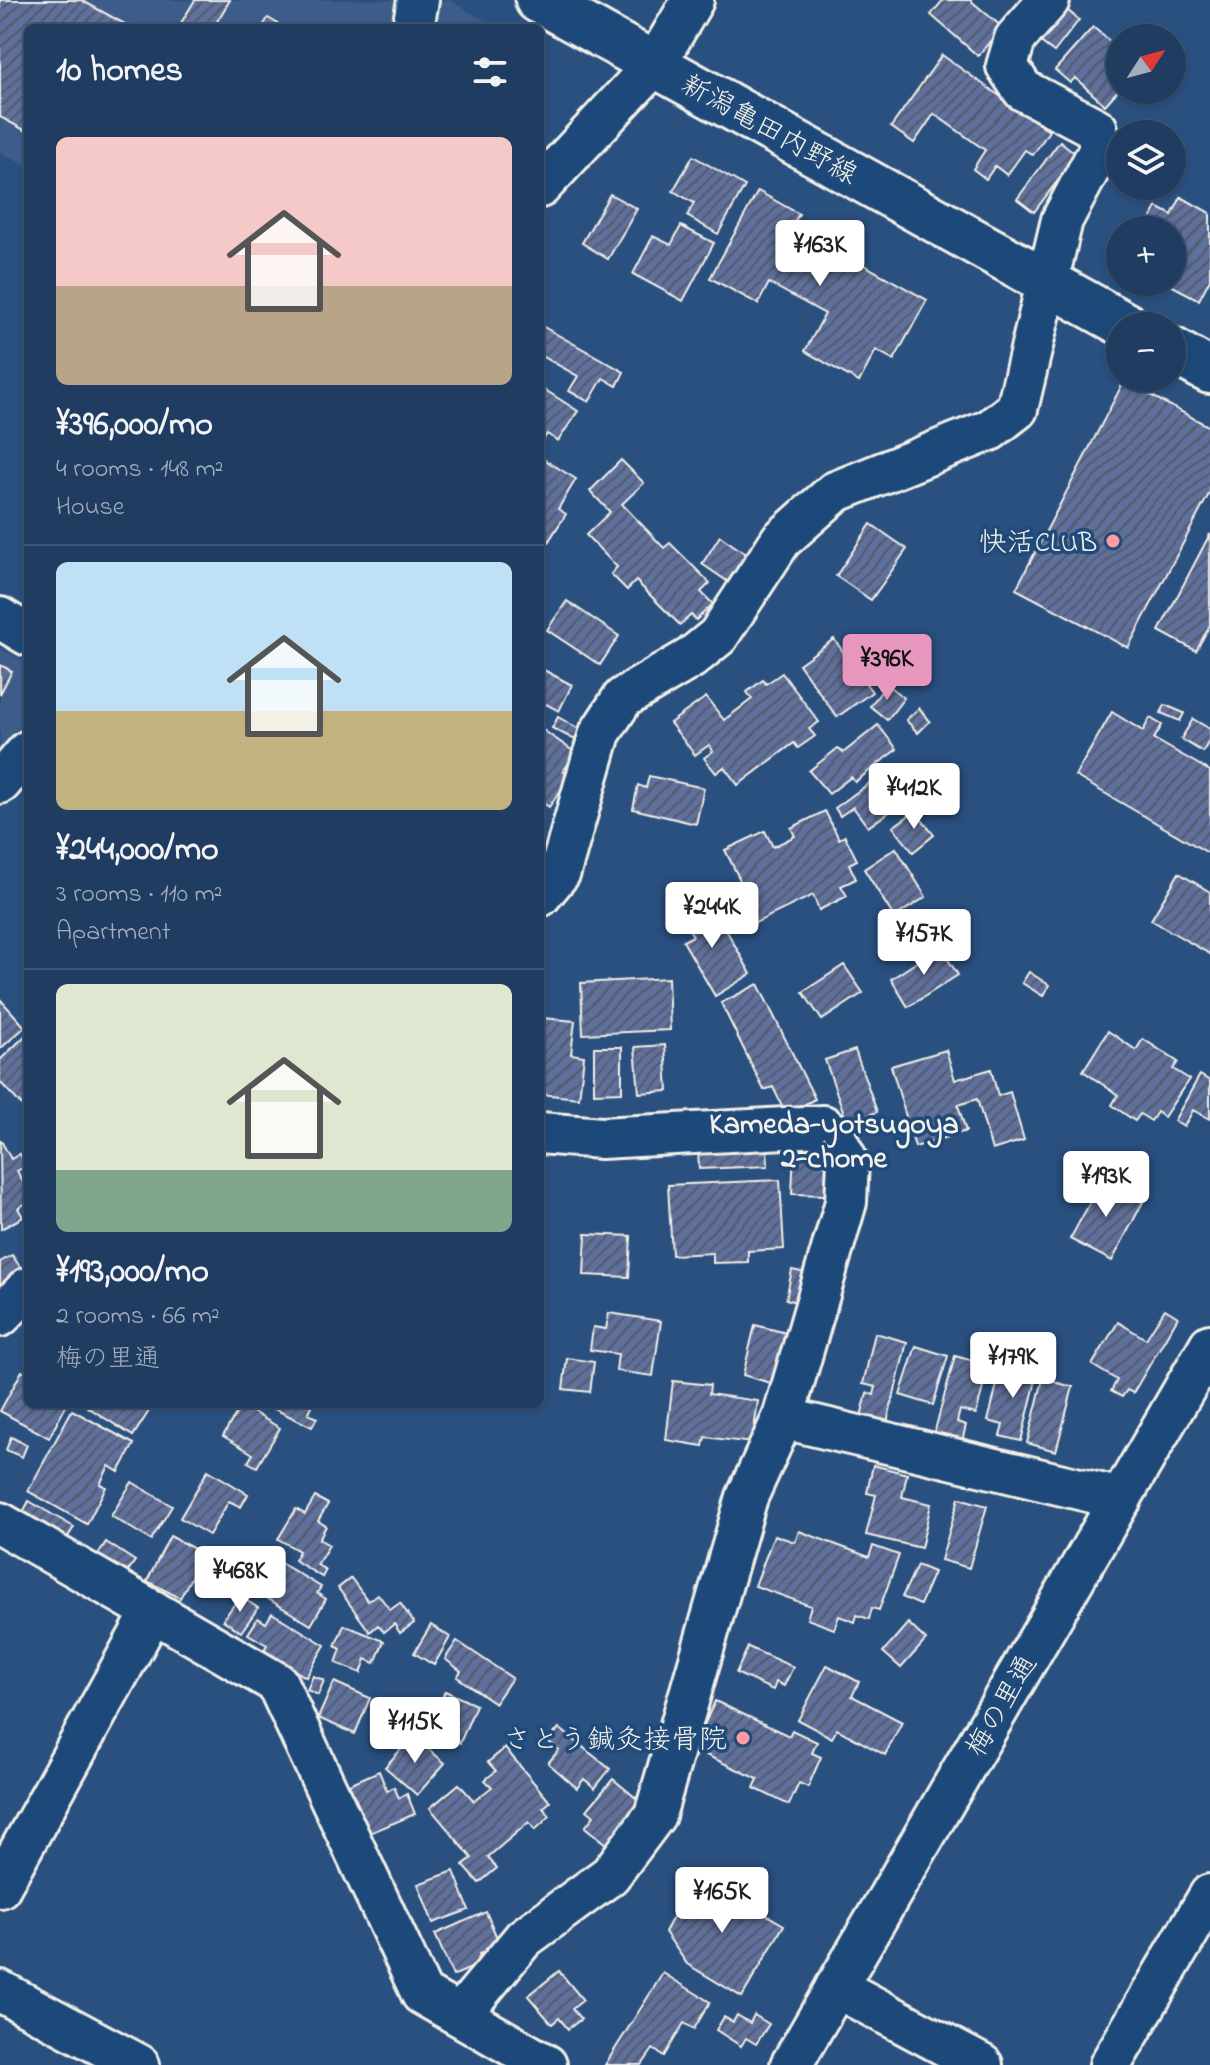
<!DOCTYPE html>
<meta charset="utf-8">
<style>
:root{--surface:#203c60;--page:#2d4769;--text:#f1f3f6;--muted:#a2adbd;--line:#3d5675;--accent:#e797bd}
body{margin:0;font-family:"Indie Flower","Klee One",sans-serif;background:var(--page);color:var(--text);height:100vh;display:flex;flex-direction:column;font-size:30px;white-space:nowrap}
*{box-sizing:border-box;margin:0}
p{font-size:26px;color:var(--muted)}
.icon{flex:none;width:44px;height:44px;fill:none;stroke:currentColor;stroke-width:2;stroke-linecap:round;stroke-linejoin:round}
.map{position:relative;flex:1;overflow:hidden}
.details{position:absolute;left:24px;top:24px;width:520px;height:1384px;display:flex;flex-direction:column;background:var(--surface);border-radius:12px;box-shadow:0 2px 6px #0004,0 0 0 2px var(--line)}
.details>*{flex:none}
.needle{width:52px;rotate:54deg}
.fabs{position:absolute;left:1106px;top:24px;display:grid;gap:16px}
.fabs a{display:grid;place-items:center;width:80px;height:80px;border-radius:50%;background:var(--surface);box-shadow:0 2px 6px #0004,0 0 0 2px var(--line);font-size:40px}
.price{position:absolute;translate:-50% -68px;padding:0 18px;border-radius:8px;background:#fff;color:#222;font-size:26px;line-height:52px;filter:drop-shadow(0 2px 4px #0008)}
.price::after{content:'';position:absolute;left:50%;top:48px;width:24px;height:18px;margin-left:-12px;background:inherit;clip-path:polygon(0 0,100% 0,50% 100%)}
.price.selected{background:var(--accent);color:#111}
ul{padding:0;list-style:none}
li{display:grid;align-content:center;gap:16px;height:424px;padding:0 32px}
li+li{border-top:2px solid var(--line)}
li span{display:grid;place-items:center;height:248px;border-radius:12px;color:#555}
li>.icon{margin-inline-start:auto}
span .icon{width:144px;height:144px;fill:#fffc;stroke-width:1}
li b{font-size:34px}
h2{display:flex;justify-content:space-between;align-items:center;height:96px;padding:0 32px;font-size:34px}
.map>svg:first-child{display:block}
.built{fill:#3e5c8a}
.building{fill:url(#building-hatch);stroke:#f4f1e8;stroke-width:2}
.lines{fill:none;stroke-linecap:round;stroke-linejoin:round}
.minor-casing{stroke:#f4f1e8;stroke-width:46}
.major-casing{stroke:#f4f1e8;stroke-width:50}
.minor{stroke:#1f4a7a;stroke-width:40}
.major{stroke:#1f4a7a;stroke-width:44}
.poi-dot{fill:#ff9aa2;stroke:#1f4a7a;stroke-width:3}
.labels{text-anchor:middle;stroke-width:7;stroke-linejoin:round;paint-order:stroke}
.street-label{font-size:28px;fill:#f4f1e8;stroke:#1f4a7a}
.poi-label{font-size:28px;fill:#f4f1e8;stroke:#1f4a7a;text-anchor:end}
.neighbourhood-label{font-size:30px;font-weight:bold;fill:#f4f1e8;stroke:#1f4a7a}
</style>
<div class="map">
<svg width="1210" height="2065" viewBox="0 0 1210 2065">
<defs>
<pattern id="building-hatch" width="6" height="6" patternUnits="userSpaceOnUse" patternTransform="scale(2)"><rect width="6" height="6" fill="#5e6f9c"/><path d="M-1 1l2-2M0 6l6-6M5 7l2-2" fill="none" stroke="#525a6d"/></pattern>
</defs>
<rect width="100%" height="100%" fill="#2a5080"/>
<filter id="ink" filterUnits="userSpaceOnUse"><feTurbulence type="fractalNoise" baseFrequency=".0125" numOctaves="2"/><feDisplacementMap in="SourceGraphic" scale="16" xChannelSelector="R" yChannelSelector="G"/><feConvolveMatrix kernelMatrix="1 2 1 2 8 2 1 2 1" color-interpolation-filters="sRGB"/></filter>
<g filter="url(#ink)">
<g class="built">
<polygon points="0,0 449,0 498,28 28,28 28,167 0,152"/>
<polygon points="0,648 28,664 28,739 0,770"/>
</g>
<g class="building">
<polygon points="0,0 81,0 132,28 28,28 28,132 0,117"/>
<polygon points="195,0 230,0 213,28 178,28"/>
<polygon points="943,0 970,0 1002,27 978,56 931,15"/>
<polygon points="1060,4 1079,20 1054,52 1034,37"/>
<polygon points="268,18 285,28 262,28"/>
<polygon points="1093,27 1120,50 1120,88 1105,105 1075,78 1070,83 1055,70"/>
<polygon points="942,55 1049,131 1033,155 1025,150 1007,175 995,166 986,179 973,169 985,150 934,114 914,143 891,127"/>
<polygon points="1060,141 1077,155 1034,212 1017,199"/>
<polygon points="693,156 745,186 718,234 687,216 694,203 673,191"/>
<polygon points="758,191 799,214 788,232 831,256 835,249 927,300 894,360 876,350 859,382 805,351 825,314 769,283 758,304 710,278"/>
<polygon points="610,194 637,209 608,259 582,243"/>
<polygon points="1181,197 1210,213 1210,279 1199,300 1165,282 1172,282 1172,230 1145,230 1157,207 1172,215"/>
<polygon points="681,226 714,243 683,301 633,274 653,236 671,245"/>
<polygon points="540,325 624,372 617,386 603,378 589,402 569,391 578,376 540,355"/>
<polygon points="1124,381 1210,427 1210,492 1128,648 1016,589"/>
<polygon points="542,388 578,411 558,441 547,434 542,442 540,441 540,392"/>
<polygon points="540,457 576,479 558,509 566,514 543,550 540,548"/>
<polygon points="621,460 644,483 622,504 664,548 670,543 710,583 701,592 713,604 696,620 691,615 680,625 636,581 627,590 611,574 617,567 586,535 610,512 590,491"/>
<polygon points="871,524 907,549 871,600 836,576"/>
<polygon points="1210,534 1210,625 1196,651 1159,631"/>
<polygon points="720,536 749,556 730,583 702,564"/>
<polygon points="567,601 619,636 600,665 547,630"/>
<polygon points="834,639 872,692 837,717 799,664"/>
<polygon points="0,665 12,671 0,694"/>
<polygon points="540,668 572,685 559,711 540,701"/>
<polygon points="782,673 819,722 809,729 815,736 798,748 794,743 738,785 724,767 716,773 704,758 713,751 709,745 695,755 670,723 706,697 724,720 752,699 747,692 763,680 766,684"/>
<polygon points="887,684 904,698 887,720 870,706"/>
<polygon points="1165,705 1184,713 1180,721 1161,713"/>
<polygon points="919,708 930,721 918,733 906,720"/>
<polygon points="1112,712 1143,731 1150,718 1162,725 1154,739 1210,771 1210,854 1075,776"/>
<polygon points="558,717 584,732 579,742 552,728"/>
<polygon points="1193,719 1210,729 1210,739 1203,752 1181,739"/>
<polygon points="878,725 897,749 855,782 851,777 829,794 809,771 838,748 843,753"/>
<polygon points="540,728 576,753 563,771 570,777 549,807 540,801"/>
<polygon points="889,769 909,798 868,827 853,807 840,816 835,808"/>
<polygon points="649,776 704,788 696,824 633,809 638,785 646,788"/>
<polygon points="825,811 839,839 845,836 857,860 849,864 856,879 841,886 847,896 819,910 813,895 753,924 734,886 741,882 725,850 765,831 773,847 795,836 791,828"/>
<polygon points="915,811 934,835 913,852 893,827"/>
<polygon points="896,848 926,897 894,917 864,869"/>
<polygon points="1179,873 1210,892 1210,954 1151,920"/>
<polygon points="692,895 713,932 724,926 751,974 715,996 683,941 693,936 675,905"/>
<polygon points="940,947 958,975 908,1007 891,979"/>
<polygon points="844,965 863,993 822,1020 803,992"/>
<polygon points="1029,972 1049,985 1043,996 1022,983"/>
<polygon points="668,978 670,1030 583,1034 581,983"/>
<polygon points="758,984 815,1099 786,1114 773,1087 764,1090 721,1003"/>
<polygon points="0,999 25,1027 0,1049"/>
<polygon points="542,1018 575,1021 571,1054 584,1056 579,1098 540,1094"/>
<polygon points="1108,1031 1136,1050 1143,1039 1178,1062 1173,1069 1189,1079 1164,1117 1157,1112 1151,1121 1140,1114 1135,1121 1112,1105 1118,1095 1083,1071"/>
<polygon points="27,1034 28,1035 28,1112 0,1082 0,1060"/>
<polygon points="665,1045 668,1091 639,1093 635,1047"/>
<polygon points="594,1047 622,1047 622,1092 594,1093"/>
<polygon points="855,1050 877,1112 859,1119 864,1132 852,1136 825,1060"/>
<polygon points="946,1050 955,1080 991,1069 998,1096 1010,1092 1024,1140 992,1150 977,1099 958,1105 966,1131 915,1147 891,1066"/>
<polygon points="1200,1075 1210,1081 1210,1119 1193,1110 1184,1127 1174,1121"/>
<polygon points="0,1139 11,1159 20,1154 26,1166 17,1171 28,1191 28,1202 18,1208 23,1217 1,1229"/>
<polygon points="767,1147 768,1166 699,1169 698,1150"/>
<polygon points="794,1150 828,1151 826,1195 792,1194"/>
<polygon points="1100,1179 1143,1202 1112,1261 1070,1239 1092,1199 1080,1193 1086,1180 1096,1186"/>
<polygon points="780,1180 784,1249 748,1251 748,1262 713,1263 713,1253 672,1255 668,1185"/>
<polygon points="586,1234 631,1236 629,1277 584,1275"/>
<polygon points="12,1255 25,1274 0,1291 0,1262"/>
<polygon points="792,1270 811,1274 804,1304 786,1299"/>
<polygon points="1165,1309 1178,1317 1133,1393 1127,1390 1122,1397 1111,1391 1117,1380 1092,1365 1118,1322 1146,1339"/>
<polygon points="609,1313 661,1321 653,1376 616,1371 618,1354 590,1350 593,1327 606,1329"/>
<polygon points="755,1325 794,1335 781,1386 743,1375"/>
<polygon points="875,1333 907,1342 887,1423 861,1416 867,1393 874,1395 876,1387 863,1384"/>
<polygon points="916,1346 948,1356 933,1405 900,1395"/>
<polygon points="955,1356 989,1365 976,1414 960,1410 957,1422 966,1425 962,1442 934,1434"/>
<polygon points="567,1358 594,1362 590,1392 563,1389"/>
<polygon points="1002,1364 1038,1372 1021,1441 1000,1436 1003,1425 988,1421"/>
<polygon points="22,1371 28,1375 28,1404 67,1404 49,1438 0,1411"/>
<polygon points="1043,1379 1073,1387 1056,1451 1027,1443"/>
<polygon points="673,1381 710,1385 709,1394 758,1401 752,1443 705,1437 703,1446 666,1440"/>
<polygon points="83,1404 139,1404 149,1411 133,1436"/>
<polygon points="264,1404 307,1404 312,1406 308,1414 317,1418 312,1427"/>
<polygon points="241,1405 280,1428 257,1467 248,1462 253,1454 223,1436"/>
<polygon points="72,1410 134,1444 119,1472 109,1466 100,1484 106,1487 87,1524 28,1491"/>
<polygon points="11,1437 27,1445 22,1457 6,1450"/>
<polygon points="873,1465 907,1474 902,1497 931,1504 921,1548 866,1535 876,1495 867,1493"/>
<polygon points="208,1470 248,1494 241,1507 229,1501 209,1535 180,1518"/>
<polygon points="132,1482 172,1506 151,1540 111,1516"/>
<polygon points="315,1497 328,1504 318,1521 326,1526 319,1539 329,1545 317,1565 326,1570 322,1577 294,1560 299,1551 278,1539 296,1509 305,1514"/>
<polygon points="959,1498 987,1506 969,1568 941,1560"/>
<polygon points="29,1501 74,1527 63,1545 19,1520"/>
<polygon points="799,1531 869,1557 873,1546 899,1555 879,1610 872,1608 869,1619 857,1615 855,1622 839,1616 834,1629 807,1619 811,1606 755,1586 774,1535 795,1542"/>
<polygon points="170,1536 204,1554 180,1598 147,1581"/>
<polygon points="106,1542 135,1561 123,1578 95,1559"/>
<polygon points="264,1553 321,1587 317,1593 326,1599 311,1625 260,1594 266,1584 251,1575"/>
<polygon points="917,1565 934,1572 920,1605 902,1597"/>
<polygon points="351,1578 368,1601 378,1594 390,1610 400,1603 414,1623 400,1633 394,1624 384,1632 378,1625 370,1632 338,1588"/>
<polygon points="240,1596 258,1608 241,1632 223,1620"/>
<polygon points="272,1613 325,1645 306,1677 263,1651 267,1645 248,1634 258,1618 266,1623"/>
<polygon points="908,1623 926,1640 901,1668 883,1652"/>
<polygon points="344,1625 384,1641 375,1663 366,1659 361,1673 336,1663 341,1649 335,1646"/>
<polygon points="431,1625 450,1637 434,1665 414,1653"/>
<polygon points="457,1641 512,1678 495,1703 457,1677 461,1671 445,1659"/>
<polygon points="748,1647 793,1667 784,1686 776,1682 773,1690 736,1673"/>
<polygon points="827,1665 859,1682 852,1696 902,1722 885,1755 837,1729 832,1738 798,1720"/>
<polygon points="313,1676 324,1680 318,1695 307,1690"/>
<polygon points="334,1682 370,1698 355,1734 318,1718"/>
<polygon points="445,1691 476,1705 460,1743 429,1730"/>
<polygon points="715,1701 789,1736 792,1730 817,1742 812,1753 821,1757 808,1787 799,1783 789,1805 754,1788 758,1779 693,1749"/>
<polygon points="559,1728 610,1769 595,1788 584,1779 577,1788 548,1763 559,1750 548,1741"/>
<polygon points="413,1736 445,1763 417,1795 385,1767"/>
<polygon points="505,1748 550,1802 543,1808 550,1816 535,1830 529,1822 488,1857 497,1868 479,1883 463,1865 472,1858 430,1808 459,1784 474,1801 492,1787 485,1780 496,1771 488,1762"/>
<polygon points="379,1771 387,1791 394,1787 399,1798 407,1794 415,1814 370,1833 349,1784"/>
<polygon points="613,1779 642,1803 607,1845 585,1827 594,1816 587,1810"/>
<polygon points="454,1871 469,1910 433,1923 418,1884"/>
<polygon points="696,1874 784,1925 742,1997 687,1964 665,1932"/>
<polygon points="486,1912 500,1945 479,1954 482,1963 453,1976 435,1934"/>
<polygon points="559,1971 583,2000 572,2009 581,2019 568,2029 559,2018 552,2024 528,1996"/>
<polygon points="663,1973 710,2002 694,2029 684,2023 664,2056 653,2049 642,2065 605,2065"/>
<polygon points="737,2015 750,2023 754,2015 769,2024 756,2044 746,2038 741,2046 716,2030 724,2017 733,2022"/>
</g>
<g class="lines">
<g class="minor-casing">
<g id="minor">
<polyline points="413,28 418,0"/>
<polyline points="540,187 655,64 693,0"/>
<polyline points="0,618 28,635"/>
<polyline points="0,783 28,751"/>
<polyline points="540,896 560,872 600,733 623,698 691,658 718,636 781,540 835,492 990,430 1017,409 1062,220 1100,149 1097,129 1023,90 1007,66 1015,39 1049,0"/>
<polyline points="0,1316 28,1288"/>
<polyline points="783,1418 1121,1499"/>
<polyline points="0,1523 277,1683 422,1994 546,2065"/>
<polyline points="0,1887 153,1611"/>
<polyline points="836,1987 982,2065"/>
<polyline points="0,1991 139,2065"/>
<polyline points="460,2015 524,1938 610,1875 655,1815 747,1497 783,1418 846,1202 848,1162 833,1134 823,1126 601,1138 540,1133"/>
<polyline points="791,2065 1210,1345"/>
<polyline points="1110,2065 1210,1895"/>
</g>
</g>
<g class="major-casing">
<g id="major">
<polyline points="538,0 1127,326"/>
<polyline points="1172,350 1210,371"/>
</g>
</g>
<use href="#minor" class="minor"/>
<use href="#major" class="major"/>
</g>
</g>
<g class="poi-dot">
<circle cx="1113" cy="541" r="8"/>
<circle cx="743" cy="1738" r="8"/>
</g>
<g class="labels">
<g class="street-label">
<text transform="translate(770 128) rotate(29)" y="10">新潟亀田内野線</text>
<text transform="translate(1000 1705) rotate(-60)" y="10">梅の里通</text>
</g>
<g class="poi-label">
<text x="1097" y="551">快活CLUB</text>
<text x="727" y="1748">さとう鍼灸接骨院</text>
</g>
<g class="neighbourhood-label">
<text x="834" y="1133">Kameda-yotsugoya<tspan x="834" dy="34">2-chome</tspan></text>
</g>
</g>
</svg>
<div class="fabs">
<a><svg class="needle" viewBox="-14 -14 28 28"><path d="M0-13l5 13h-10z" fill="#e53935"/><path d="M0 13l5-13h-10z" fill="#a2adbd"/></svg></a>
<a><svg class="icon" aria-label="layers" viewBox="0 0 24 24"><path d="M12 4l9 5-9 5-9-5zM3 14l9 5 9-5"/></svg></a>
<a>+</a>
<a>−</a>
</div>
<b class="price" style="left:820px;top:288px">¥163K</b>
<b class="price selected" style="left:887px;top:702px">¥396K</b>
<b class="price" style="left:914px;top:831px">¥412K</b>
<b class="price" style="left:712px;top:950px">¥244K</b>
<b class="price" style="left:924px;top:977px">¥157K</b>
<b class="price" style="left:1106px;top:1219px">¥193K</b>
<b class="price" style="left:1013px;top:1400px">¥179K</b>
<b class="price" style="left:240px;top:1614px">¥468K</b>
<b class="price" style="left:415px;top:1765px">¥115K</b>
<b class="price" style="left:722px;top:1935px">¥165K</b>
<section class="details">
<h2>10 homes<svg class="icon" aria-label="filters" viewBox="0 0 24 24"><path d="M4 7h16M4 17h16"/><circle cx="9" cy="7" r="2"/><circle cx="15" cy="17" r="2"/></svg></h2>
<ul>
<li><span style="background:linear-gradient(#f6c9c9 60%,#b9a48a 0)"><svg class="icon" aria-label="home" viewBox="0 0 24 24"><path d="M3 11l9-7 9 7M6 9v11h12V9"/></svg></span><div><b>¥396,000/mo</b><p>4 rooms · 148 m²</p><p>House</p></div></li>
<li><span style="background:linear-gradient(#bfe0f5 60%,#c2b280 0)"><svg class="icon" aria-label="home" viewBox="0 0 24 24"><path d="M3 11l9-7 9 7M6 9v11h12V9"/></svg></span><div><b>¥244,000/mo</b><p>3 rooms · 110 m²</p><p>Apartment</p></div></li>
<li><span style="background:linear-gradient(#dfe7d0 75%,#7fa58c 0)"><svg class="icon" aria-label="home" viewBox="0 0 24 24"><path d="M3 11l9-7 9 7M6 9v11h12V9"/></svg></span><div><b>¥193,000/mo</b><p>2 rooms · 66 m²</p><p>梅の里通</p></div></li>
</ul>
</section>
</div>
